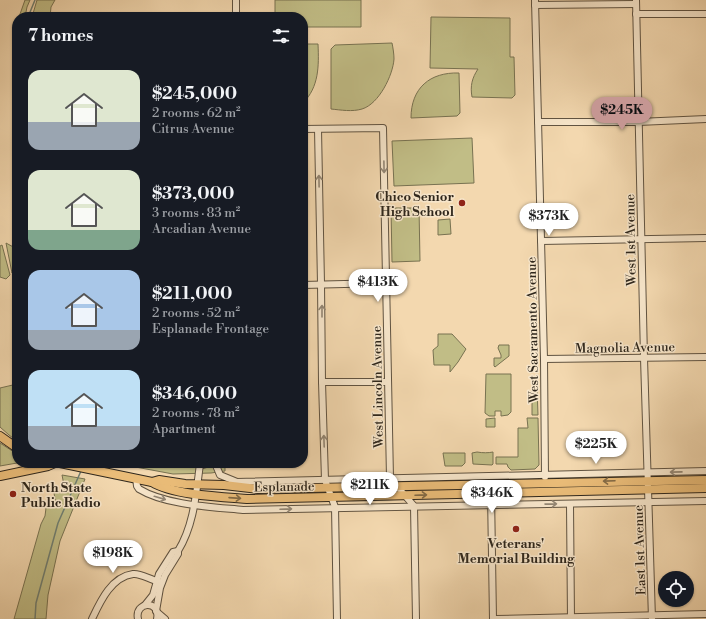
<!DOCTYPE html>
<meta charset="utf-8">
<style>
:root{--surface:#171b24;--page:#242831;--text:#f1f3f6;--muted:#9ea1a6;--accent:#c59692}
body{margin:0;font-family:"Libre Bodoni",serif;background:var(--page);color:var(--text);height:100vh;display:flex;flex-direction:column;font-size:15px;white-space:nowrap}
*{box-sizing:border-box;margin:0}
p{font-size:13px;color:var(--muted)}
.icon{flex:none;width:22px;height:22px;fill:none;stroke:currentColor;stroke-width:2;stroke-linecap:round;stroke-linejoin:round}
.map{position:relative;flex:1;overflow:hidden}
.sheet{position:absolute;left:12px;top:12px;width:296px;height:456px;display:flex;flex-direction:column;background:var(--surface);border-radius:16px;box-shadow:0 1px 3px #0004}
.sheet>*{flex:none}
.buttons{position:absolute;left:658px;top:571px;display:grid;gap:8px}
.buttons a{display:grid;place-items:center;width:36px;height:36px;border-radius:50%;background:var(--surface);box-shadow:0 1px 3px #0004;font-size:20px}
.price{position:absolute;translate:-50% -34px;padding:0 9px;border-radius:14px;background:#fff;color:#222;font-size:13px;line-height:26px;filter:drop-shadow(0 1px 2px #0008)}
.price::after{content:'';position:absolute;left:50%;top:24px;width:12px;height:9px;margin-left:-6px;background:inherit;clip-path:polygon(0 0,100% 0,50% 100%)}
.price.selected{background:var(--accent);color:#111}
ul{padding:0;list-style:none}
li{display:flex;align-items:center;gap:12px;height:100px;padding:0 16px}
li span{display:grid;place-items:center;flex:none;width:112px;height:80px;border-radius:12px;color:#555}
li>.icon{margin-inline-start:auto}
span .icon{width:48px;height:48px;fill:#fffc;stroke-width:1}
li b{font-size:17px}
h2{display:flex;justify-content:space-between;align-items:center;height:48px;padding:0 16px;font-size:17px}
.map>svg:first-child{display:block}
.green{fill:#c1bd86;stroke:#787251}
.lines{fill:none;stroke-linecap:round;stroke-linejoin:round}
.stream{stroke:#707f72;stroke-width:1.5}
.minor-casing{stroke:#605341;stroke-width:8}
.major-casing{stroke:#2f271c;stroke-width:10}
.minor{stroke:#f7e6cb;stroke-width:6}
.major{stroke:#eabc78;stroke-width:8}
.oneway{stroke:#938674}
.oneway2{stroke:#836a45}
.poi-dot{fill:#8f2418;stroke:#f7e6cb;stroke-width:1.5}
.labels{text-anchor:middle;stroke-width:3;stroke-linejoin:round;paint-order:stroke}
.poi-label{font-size:13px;font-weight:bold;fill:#2f271c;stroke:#f7e6cb;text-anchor:end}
.street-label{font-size:13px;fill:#2f271c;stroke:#f7e6cb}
</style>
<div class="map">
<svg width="706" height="619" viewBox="0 0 706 619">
<rect width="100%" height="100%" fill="#f3d8af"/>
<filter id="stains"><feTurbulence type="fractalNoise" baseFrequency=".005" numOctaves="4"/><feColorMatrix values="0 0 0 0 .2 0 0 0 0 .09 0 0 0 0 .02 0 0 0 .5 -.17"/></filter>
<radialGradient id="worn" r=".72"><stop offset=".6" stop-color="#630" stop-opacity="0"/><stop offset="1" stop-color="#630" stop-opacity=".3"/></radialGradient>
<g class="green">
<polygon points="25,0 30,0 27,7 25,17 19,17"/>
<polygon points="37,0 55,0 51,7 50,17 32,17"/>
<polygon points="275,0 361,0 361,27 303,27 303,17 275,17"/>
<path d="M431,17L510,18V57H514L515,95L512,98L472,97C470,86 472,78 478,69L430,68Z"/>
<path d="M392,43C393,48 394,54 394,59C393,75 379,104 362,109C352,112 341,110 331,109V49L335,45Z"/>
<path d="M303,44H318C319,66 319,87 303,103Z"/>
<path d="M459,73L460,113L457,116L411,118C411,88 430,72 459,73Z"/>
<polygon points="472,138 474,183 394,186 392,141"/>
<polygon points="391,208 419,208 420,261 392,262"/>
<polygon points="450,219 451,234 438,235 438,220"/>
<polygon points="6,243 17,249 17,259 12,273"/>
<polygon points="2,245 10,275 6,279 0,277 0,246"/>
<polygon points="438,334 452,334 466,349 458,362 450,372 450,365 434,365 433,350 438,346"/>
<polygon points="499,345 509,345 509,356 495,367 494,366 494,358 501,358 501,355 498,348"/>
<polygon points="486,374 511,374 511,412 508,415 501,416 501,411 495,411 495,416 489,416 485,413"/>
<polygon points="17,384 17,441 9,435 0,427 0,388"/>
<polygon points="532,387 537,387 538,415 532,415"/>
<polygon points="495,418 495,427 486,427 486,419"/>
<polygon points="527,418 538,418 539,465 535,469 511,470 508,467 507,464 496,464 496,457 518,457 518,428 528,428"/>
<polygon points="0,443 17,454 17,463 0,466"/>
<path d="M477,452C483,453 488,453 493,452V464L492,465L473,464L472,453Z"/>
<polygon points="443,453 465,453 465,463 462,466 445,466"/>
<polygon points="114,463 225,463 225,471 211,473 173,474"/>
<polygon points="62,475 85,479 60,541 48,595 46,619 14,619 41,524 45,516 46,508 56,505 54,493 65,490"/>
</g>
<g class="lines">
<g class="stream">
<polyline points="28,17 35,0"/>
<polyline points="35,619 36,603 58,523 81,471"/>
</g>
<g class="minor-casing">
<g id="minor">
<polyline points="236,0 236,17"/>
<polyline points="535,0 544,359 545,477"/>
<polyline points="636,0 644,358 652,619"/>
<polyline points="535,5 636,4"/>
<polyline points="636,14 706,14"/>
<polyline points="538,122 638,122 706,119"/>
<polyline points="303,129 383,128 390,478"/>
<polyline points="318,129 321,284 322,382 325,480 335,507 337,619"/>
<polyline points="541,241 706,238"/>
<polyline points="303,285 386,283"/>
<polyline points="544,359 706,357"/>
<polyline points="322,382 388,382"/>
<polyline points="199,463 203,465 210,463"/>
<polyline points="215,463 220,475 237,482 706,471"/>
<path d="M136,478L137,486L139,489C165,505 212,507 243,510L706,501"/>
<polyline points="395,484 414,506 416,619"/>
<polyline points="491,493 493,619"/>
<polyline points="570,504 571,619"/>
<polyline points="145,605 153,595 159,574 173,552 178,551"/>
<path d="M156,611L160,588L165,575L178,554V551C194,525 196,494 200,464"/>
<polyline points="158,613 165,619"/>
<path d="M92,619C100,602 111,577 133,574C140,573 149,579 157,581"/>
<path d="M138,619C134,601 161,600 157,619"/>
<polyline points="496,619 706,614"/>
</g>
</g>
<g class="major-casing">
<g id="major">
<polyline points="0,436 17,448"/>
<path d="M60,463L152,482C173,495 221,497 247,499L706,488"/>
<polyline points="0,476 48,466 55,463"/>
<polyline points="152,482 159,480 185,484 224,485 258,489 706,480"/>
</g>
</g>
<use href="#minor" class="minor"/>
<use href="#major" class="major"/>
</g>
<defs><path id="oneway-shaft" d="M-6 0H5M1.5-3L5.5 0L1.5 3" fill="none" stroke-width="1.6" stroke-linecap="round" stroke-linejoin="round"/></defs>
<g class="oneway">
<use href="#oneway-shaft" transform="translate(384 167) rotate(89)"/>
<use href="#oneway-shaft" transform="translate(319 181) rotate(-91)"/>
<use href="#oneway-shaft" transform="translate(322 311) rotate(-90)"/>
<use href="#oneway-shaft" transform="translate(324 441) rotate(-92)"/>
<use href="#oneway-shaft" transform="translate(676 472) rotate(179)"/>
<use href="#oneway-shaft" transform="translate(160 498) rotate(16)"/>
<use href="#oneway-shaft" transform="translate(551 504) rotate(-1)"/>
<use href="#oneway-shaft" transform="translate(286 509) rotate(-2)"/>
</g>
<g class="oneway2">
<use href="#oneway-shaft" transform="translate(609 481) rotate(178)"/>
<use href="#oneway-shaft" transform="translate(421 495) rotate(-2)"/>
<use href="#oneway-shaft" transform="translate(235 498) rotate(4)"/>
</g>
<g class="poi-dot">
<circle cx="462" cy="203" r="4"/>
<circle cx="13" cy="494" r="4"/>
<circle cx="516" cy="529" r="4"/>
</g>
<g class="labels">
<g class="poi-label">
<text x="454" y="201">Chico Senior<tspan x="454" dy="15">High School</tspan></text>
<text x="21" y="492" text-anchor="start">North State<tspan x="21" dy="15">Public Radio</tspan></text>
<text x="516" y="548" text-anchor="middle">Veterans'<tspan x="516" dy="15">Memorial Building</tspan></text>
</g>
<g class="street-label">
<text transform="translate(630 240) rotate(-91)" y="5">West 1st Avenue</text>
<text transform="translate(532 330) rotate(-91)" y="5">West Sacramento Avenue</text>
<text transform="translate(625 347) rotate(-1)" y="5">Magnolia Avenue</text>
<text transform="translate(377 387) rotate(-91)" y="5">West Lincoln Avenue</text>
<text transform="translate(284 486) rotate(-1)" y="5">Esplanade</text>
<text transform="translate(639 550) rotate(-92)" y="5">East 1st Avenue</text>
</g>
</g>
<rect width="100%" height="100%" filter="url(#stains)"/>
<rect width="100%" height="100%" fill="url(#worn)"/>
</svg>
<div class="buttons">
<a><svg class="icon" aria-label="locate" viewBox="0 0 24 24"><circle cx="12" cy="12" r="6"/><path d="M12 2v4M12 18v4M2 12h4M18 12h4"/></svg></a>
</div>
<b class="price selected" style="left:622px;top:131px">$245K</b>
<b class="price" style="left:549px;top:237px">$373K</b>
<b class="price" style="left:378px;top:303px">$413K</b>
<b class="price" style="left:596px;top:465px">$225K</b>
<b class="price" style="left:370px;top:506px">$211K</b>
<b class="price" style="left:492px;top:514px">$346K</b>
<b class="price" style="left:113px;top:574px">$198K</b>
<section class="sheet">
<h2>7 homes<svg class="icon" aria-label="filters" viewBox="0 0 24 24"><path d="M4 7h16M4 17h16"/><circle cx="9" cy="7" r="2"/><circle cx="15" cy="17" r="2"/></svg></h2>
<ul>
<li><span style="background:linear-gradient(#dfe7d0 65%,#9aa5b1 0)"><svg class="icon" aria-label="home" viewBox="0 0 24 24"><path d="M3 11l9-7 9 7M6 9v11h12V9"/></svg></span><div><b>$245,000</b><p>2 rooms · 62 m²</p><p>Citrus Avenue</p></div></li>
<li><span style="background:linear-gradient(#dfe7d0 75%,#7fa58c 0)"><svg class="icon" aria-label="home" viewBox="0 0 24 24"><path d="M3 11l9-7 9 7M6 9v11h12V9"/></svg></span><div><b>$373,000</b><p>3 rooms · 83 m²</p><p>Arcadian Avenue</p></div></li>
<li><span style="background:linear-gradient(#a9c7e8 75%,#9aa5b1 0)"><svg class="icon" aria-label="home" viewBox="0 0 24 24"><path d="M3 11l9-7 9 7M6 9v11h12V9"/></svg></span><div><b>$211,000</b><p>2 rooms · 52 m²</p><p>Esplanade Frontage</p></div></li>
<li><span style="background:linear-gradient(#bfe0f5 70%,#9aa5b1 0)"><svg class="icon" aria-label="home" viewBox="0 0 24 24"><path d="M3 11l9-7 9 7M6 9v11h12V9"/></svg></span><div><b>$346,000</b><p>2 rooms · 78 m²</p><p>Apartment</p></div></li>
</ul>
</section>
</div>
